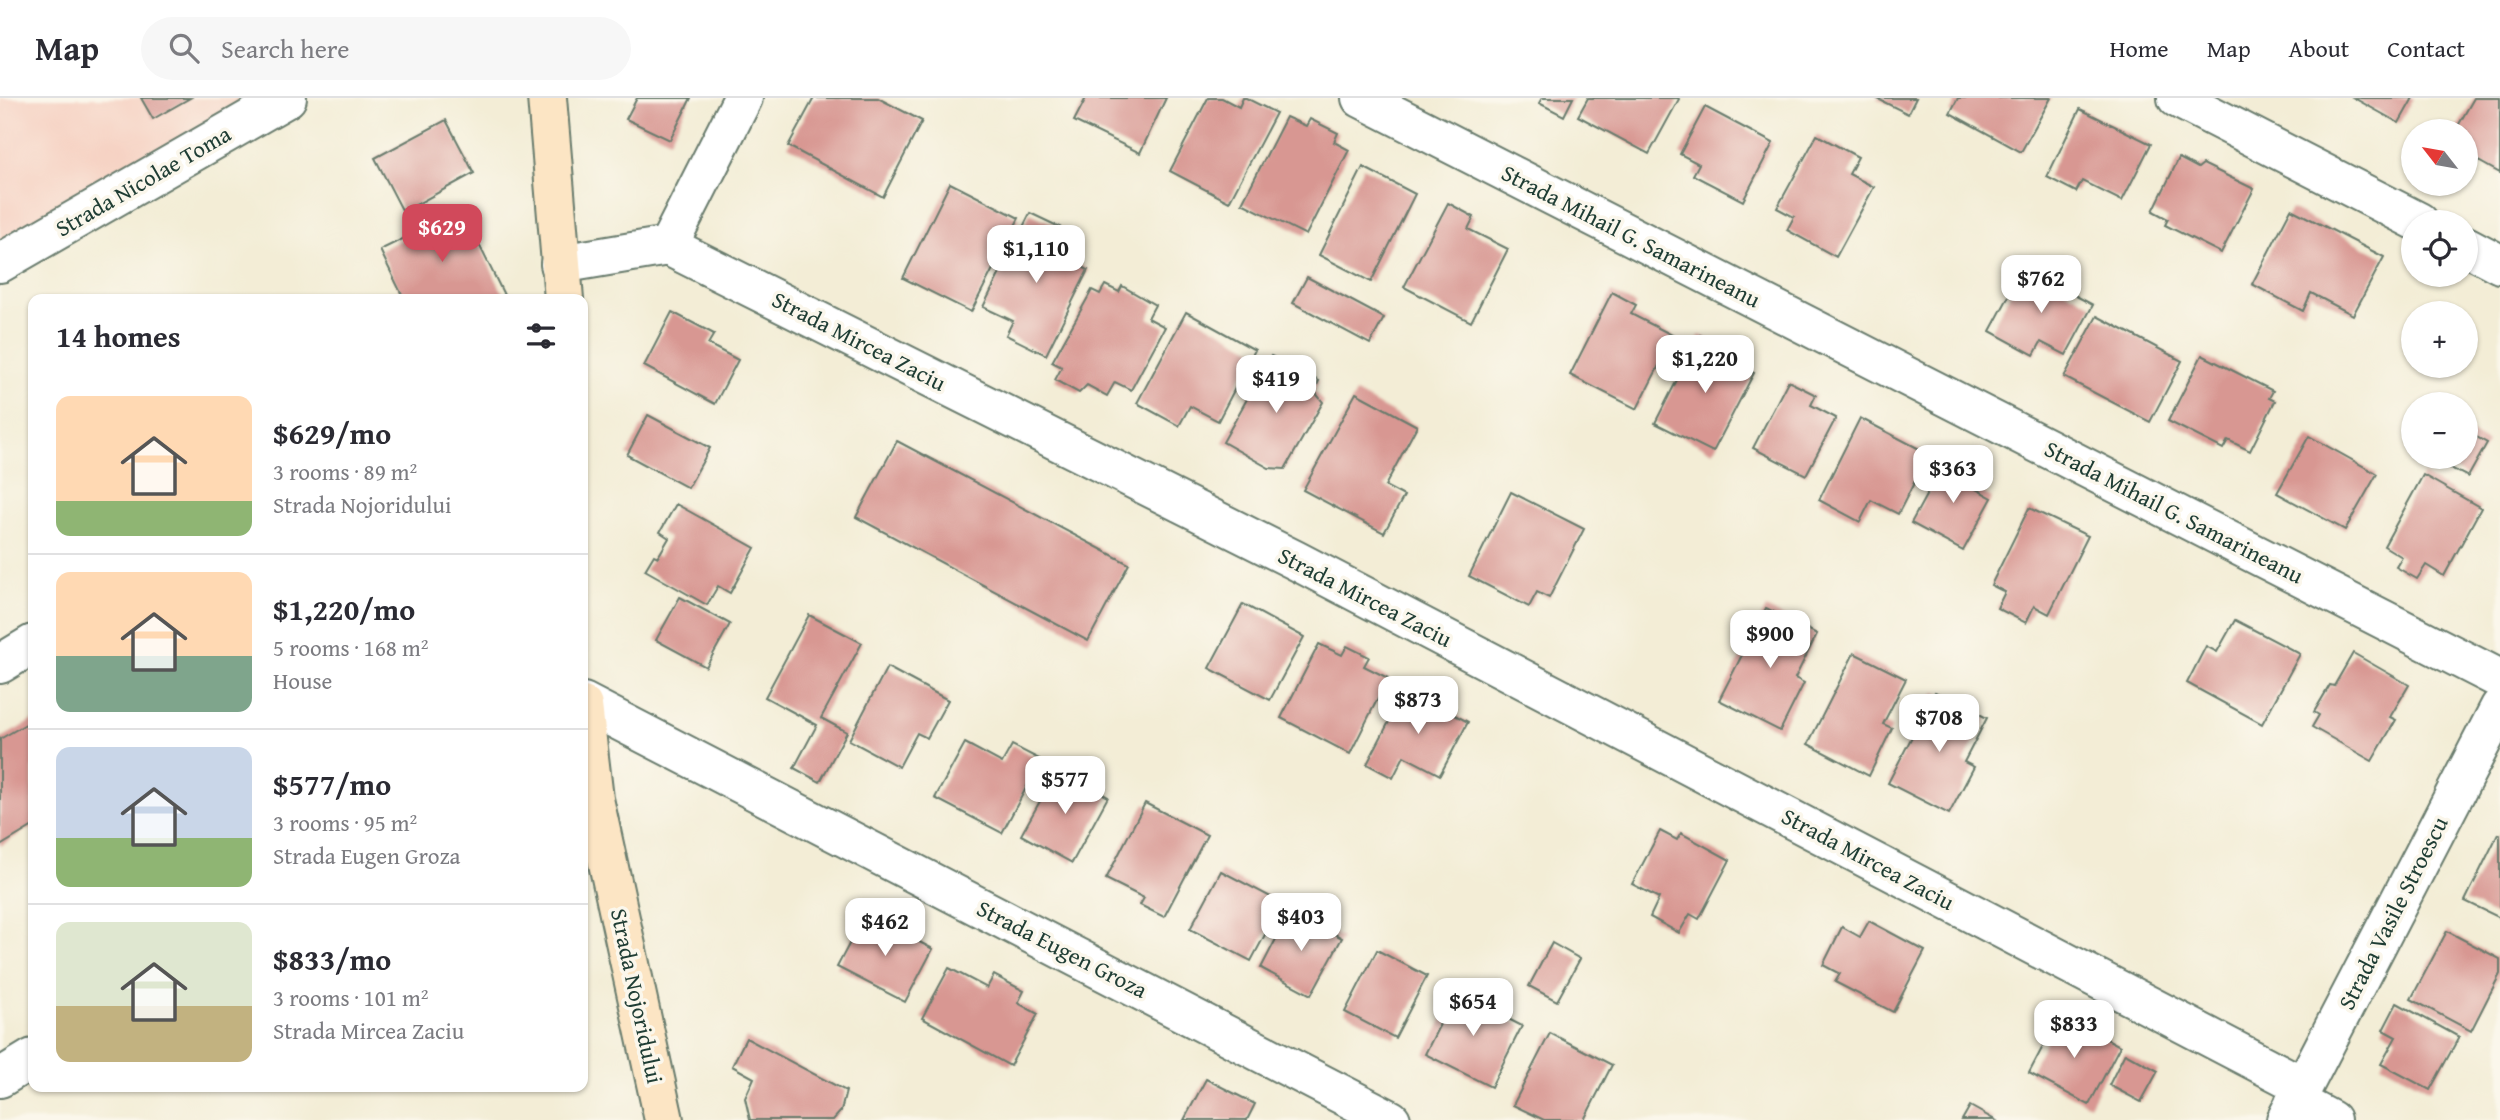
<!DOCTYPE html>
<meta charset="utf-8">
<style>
:root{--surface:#fff;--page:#f7f7f7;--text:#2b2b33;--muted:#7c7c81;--line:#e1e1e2;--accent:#d1495b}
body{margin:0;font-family:"Gentium Book Plus",serif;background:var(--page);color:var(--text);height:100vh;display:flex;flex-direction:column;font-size:26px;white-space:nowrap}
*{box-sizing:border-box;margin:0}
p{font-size:23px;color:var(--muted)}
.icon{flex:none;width:38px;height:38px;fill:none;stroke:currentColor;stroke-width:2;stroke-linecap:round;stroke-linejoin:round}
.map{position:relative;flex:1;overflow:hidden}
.sheet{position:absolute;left:28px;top:196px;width:560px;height:798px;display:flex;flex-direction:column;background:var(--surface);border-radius:14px;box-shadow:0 2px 5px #0004}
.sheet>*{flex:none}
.needle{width:46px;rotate:301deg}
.tools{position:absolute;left:2401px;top:21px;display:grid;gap:14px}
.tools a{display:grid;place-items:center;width:77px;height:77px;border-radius:50%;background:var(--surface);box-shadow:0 2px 5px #0004;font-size:35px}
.price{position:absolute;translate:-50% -60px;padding:0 16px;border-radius:14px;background:#fff;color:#222;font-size:23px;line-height:46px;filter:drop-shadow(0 2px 4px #0008)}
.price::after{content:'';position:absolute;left:50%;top:42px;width:21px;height:16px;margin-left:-10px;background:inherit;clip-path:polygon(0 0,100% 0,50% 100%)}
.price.current{background:var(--accent);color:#fff}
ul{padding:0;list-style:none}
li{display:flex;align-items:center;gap:21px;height:175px;padding:0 28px}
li+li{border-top:2px solid var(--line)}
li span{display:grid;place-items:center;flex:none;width:196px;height:140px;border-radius:14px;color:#555}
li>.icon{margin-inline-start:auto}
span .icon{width:84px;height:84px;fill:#fffc;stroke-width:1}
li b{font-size:30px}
h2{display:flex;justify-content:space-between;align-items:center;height:84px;padding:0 28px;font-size:30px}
header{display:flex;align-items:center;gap:42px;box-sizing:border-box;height:98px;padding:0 35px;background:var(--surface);border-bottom:2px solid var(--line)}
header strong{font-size:33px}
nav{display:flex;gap:38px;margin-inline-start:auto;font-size:24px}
.search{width:490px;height:63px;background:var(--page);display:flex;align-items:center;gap:18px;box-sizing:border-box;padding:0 24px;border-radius:38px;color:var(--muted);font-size:26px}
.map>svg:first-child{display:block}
.built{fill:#f6d2c3}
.building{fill:#d89792}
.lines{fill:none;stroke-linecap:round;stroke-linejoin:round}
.minor-casing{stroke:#697b6d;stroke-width:42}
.secondary-casing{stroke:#697b6d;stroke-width:42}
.minor{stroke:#fff;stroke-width:38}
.secondary{stroke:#fce5c4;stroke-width:38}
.labels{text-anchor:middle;stroke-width:7;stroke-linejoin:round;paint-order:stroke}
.street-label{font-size:23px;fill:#1f3d34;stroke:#fbf7ec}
</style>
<header>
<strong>Map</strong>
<div class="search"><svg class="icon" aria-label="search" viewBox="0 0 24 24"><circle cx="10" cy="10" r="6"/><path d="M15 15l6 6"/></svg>Search here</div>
<nav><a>Home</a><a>Map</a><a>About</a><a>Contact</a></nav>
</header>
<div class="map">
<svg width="2500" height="1022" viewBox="0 0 2500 1022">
<rect width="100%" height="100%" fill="#fbf7ec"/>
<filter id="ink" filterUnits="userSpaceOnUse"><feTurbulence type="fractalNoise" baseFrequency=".0143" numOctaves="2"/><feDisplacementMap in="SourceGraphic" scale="14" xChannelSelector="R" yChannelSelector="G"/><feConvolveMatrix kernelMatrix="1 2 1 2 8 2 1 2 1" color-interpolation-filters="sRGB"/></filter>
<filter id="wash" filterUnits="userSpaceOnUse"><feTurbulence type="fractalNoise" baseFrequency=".00686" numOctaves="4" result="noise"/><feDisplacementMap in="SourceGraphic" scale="28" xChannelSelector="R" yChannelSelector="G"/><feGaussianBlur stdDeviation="1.57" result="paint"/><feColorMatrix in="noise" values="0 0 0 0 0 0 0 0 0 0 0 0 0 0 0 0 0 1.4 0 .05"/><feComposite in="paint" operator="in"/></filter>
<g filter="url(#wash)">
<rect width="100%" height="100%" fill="#f3edd6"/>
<polygon class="built" points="0,0 287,0 0,165"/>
<g id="blocks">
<g class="building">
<polygon points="141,0 190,0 153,21"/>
<polygon points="637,0 691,0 670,42 626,21"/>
<polygon points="814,0 878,0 922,23 883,99 788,48"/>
<polygon points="1086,0 1166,0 1140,55 1074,23"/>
<polygon points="1208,0 1222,0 1239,9 1243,0 1246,0 1276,15 1229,104 1170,73"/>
<polygon points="1542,0 1573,0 1564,18 1539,5"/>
<polygon points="1588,0 1678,0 1679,1 1649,56 1578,18"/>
<polygon points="1876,0 1916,0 1908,16"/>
<polygon points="1958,0 2051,0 2021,54 1950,15"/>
<polygon points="2354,0 2413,0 2399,25"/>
<polygon points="2474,0 2500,0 2500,75 2473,60 2469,66 2466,64 2466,33 2455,33"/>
<polygon points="1705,9 1773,45 1743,103 1693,77 1699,66 1680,56"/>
<polygon points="2080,11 2151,46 2122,103 2082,83 2076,94 2047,79"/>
<polygon points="1286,19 1306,28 1310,21 1338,35 1334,44 1349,52 1306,137 1242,105"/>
<polygon points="446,22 474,75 403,114 375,60"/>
<polygon points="1817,37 1858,59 1849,76 1874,89 1836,159 1787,132 1794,119 1777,110"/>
<polygon points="2179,60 2198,70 2203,66 2254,91 2221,155 2165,127 2168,121 2153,113"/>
<polygon points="1363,69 1415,96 1371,184 1319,157"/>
<polygon points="950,85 1019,120 971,214 903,180"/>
<polygon points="1448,105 1474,119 1468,131 1508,151 1471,224 1404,189"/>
<polygon points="2291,111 2384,159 2353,217 2311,195 2303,213 2252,186"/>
<polygon points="462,112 506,201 404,201 380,152"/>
<polygon points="1030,115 1070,134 1059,156 1088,172 1046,257 1006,237 1013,223 983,209"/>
<polygon points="2024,170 2093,207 2066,257 2041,244 2034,257 1990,233"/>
<polygon points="1307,179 1384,220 1370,246 1293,205"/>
<polygon points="1105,187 1119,194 1122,188 1155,207 1148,220 1165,229 1131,292 1115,284 1107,298 1087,287 1079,295 1055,282 1062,269 1052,264 1092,192 1100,196"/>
<polygon points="1612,194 1636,207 1631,216 1674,238 1637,311 1570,277"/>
<polygon points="672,214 714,236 708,246 738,262 715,306 644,268"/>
<polygon points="1186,214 1255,252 1218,323 1190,308 1179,328 1137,305"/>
<polygon points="2097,218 2182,263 2150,324 2064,279"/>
<polygon points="1700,237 1731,253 1727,261 1754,275 1713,354 1655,325"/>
<polygon points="2202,257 2273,293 2269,300 2275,303 2250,353 2228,342 2223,351 2168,323"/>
<polygon points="1271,258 1319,283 1314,293 1323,304 1285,371 1269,370 1223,344"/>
<polygon points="1788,283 1816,297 1811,307 1836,320 1806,377 1753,350"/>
<polygon points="1356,295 1417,328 1385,388 1404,398 1384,435 1303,392"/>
<polygon points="648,317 710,350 688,390 627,357"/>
<polygon points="1860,320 1929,356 1898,416 1871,402 1860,424 1819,402"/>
<polygon points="2466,333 2487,345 2468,379 2429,359 2466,359"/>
<polygon points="2309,338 2377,376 2345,432 2277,395"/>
<polygon points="897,343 1129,466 1088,543 856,419"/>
<polygon points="1947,359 1983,378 1976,391 1992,400 1963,453 1911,425"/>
<polygon points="2423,377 2481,410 2444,478 2426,467 2417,481 2396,469 2402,459 2384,448"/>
<polygon points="1511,394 1584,431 1549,500 1537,494 1529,509 1469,478"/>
<polygon points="676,406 755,450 730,495 718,488 707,507 645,472 654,457 658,459 669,440 660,434"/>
<polygon points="2029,410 2088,438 2049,516 2034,508 2026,525 1997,510 2005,494 1991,487"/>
<polygon points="680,499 730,526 706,569 656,542"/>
<polygon points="1243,506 1304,539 1270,602 1209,570"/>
<polygon points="1766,510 1817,536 1795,580 1804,585 1780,633 1719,602"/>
<polygon points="809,517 862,545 821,620 847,634 820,684 794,670 817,627 765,599"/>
<polygon points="2235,522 2300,556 2262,626 2187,585 2206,548 2217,554"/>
<polygon points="1319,546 1342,557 1347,548 1369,559 1364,568 1388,580 1350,656 1281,620"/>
<polygon points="1854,555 1906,581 1883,626 1892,630 1869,678 1808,646"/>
<polygon points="2353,555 2409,587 2390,619 2396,622 2372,663 2312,629 2319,617 2314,614 2330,587 2334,588"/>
<polygon points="887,569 948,602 927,640 917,635 899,669 849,642"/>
<polygon points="1406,591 1468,624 1440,677 1404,658 1393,680 1367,666"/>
<polygon points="1935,594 1987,620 1964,664 1974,669 1949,716 1888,685"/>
<polygon points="33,622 33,728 0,748 0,641"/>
<polygon points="965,645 1002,665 1012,647 1041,662 1002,735 935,700"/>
<polygon points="1058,671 1108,699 1072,765 1021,737"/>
<polygon points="1145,705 1207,737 1164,819 1140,807 1144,800 1106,781"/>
<polygon points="1660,733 1677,742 1681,735 1730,762 1699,821 1690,816 1679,835 1650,819 1659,800 1632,786"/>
<polygon points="2498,736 2500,737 2500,820 2465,803"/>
<polygon points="1221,773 1282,805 1251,863 1190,831"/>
<polygon points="1291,812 1342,840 1311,897 1261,870"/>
<polygon points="865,816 933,851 905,904 837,869"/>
<polygon points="1869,823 1925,853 1893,914 1835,884 1840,876 1823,867 1842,829 1860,839"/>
<polygon points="2447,833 2500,861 2500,876 2471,933 2411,901"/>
<polygon points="1552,845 1580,861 1557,903 1529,888"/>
<polygon points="1377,852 1427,878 1395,940 1345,914"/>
<polygon points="949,870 987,890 994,877 1024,893 1018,905 1038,916 1010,968 922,920"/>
<polygon points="1458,890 1491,907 1489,911 1522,928 1491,989 1425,956"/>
<polygon points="2397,905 2459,939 2430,992 2381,966 2396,939 2383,932"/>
<polygon points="2060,916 2120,948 2089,1007 2029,975"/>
<polygon points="1550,935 1612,967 1584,1022 1544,1022 1513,1007"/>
<polygon points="746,940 846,993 841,1013 833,1022 750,1022 745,1000 754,980 732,968"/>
<polygon points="2125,955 2158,973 2141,1004 2109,987"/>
<polygon points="1206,981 1255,1006 1247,1022 1184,1022"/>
<polygon points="1970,1008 1995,1022 1962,1022"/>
</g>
</g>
</g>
<g filter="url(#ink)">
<use href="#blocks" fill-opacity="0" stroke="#697b6d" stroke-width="2"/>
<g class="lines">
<g class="minor-casing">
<g id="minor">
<polyline points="1361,0 2500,581"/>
<polyline points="2177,0 2419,124"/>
<polyline points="668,148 743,0"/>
<polyline points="2466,148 2500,166"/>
<polyline points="0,165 287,0"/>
<polyline points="560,166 668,148 1295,462 2303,988"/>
<polyline points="0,566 33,546"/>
<polyline points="583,604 1391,1022"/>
<polyline points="0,980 33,960"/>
<polyline points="2295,1003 2331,1022"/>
<polyline points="2286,1022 2500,609"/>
</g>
</g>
<g class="secondary-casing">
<g id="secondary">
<polyline points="547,0 564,201"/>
<polyline points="583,608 594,701 664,1022"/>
</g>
</g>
<use href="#minor" class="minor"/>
<use href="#secondary" class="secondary"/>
</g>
</g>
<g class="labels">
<g class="street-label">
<text transform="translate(143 83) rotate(-30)" y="8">Strada Nicolae Toma</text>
<text transform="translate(1631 138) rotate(27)" y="8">Strada Mihail G. Samarineanu</text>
<text transform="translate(859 243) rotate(27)" y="8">Strada Mircea Zaciu</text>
<text transform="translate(2174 414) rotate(27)" y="8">Strada Mihail G. Samarineanu</text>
<text transform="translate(1365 499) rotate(27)" y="8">Strada Mircea Zaciu</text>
<text transform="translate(1868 761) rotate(28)" y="8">Strada Mircea Zaciu</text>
<text transform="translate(2393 815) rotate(-63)" y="8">Strada Vasile Stroescu</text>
<text transform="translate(1062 851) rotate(27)" y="8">Strada Eugen Groza</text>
<text transform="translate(637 898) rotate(78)" y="8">Strada Nojoridului</text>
</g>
</g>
</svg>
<div class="tools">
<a><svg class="needle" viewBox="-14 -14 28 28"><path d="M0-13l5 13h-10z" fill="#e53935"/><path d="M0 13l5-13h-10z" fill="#7c7c81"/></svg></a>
<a><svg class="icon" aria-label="locate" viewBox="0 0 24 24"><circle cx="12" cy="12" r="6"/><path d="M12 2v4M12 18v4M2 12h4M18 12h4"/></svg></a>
<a>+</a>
<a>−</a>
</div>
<b class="price current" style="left:442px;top:166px">$629</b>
<b class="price" style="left:1036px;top:187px">$1,110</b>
<b class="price" style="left:2041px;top:217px">$762</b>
<b class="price" style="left:1705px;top:297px">$1,220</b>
<b class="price" style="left:1276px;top:317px">$419</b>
<b class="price" style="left:1953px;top:407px">$363</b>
<b class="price" style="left:1770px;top:572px">$900</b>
<b class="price" style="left:1418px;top:638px">$873</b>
<b class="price" style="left:1939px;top:656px">$708</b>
<b class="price" style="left:1065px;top:718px">$577</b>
<b class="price" style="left:1301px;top:855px">$403</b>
<b class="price" style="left:885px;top:860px">$462</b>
<b class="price" style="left:1473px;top:940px">$654</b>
<b class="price" style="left:2074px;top:962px">$833</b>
<section class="sheet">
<h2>14 homes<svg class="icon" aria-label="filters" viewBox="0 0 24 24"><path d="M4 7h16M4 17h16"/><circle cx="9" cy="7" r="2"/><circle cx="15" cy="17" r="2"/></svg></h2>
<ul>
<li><span style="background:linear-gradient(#ffd9b3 75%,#8fb573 0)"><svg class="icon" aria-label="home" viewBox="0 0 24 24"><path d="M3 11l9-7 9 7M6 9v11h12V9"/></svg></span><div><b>$629/mo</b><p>3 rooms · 89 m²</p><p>Strada Nojoridului</p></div></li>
<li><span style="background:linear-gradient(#ffd9b3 60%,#7fa58c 0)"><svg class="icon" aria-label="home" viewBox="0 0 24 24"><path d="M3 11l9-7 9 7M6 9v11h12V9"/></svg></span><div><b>$1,220/mo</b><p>5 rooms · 168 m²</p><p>House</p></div></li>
<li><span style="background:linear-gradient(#c9d6e8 65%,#8fb573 0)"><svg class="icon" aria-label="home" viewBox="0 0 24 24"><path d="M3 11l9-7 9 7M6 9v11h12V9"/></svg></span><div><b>$577/mo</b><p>3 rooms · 95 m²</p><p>Strada Eugen Groza</p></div></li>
<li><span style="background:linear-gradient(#dfe7d0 60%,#c2b280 0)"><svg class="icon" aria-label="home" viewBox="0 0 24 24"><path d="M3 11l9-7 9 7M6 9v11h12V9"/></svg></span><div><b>$833/mo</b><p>3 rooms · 101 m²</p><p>Strada Mircea Zaciu</p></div></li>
</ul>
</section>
</div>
